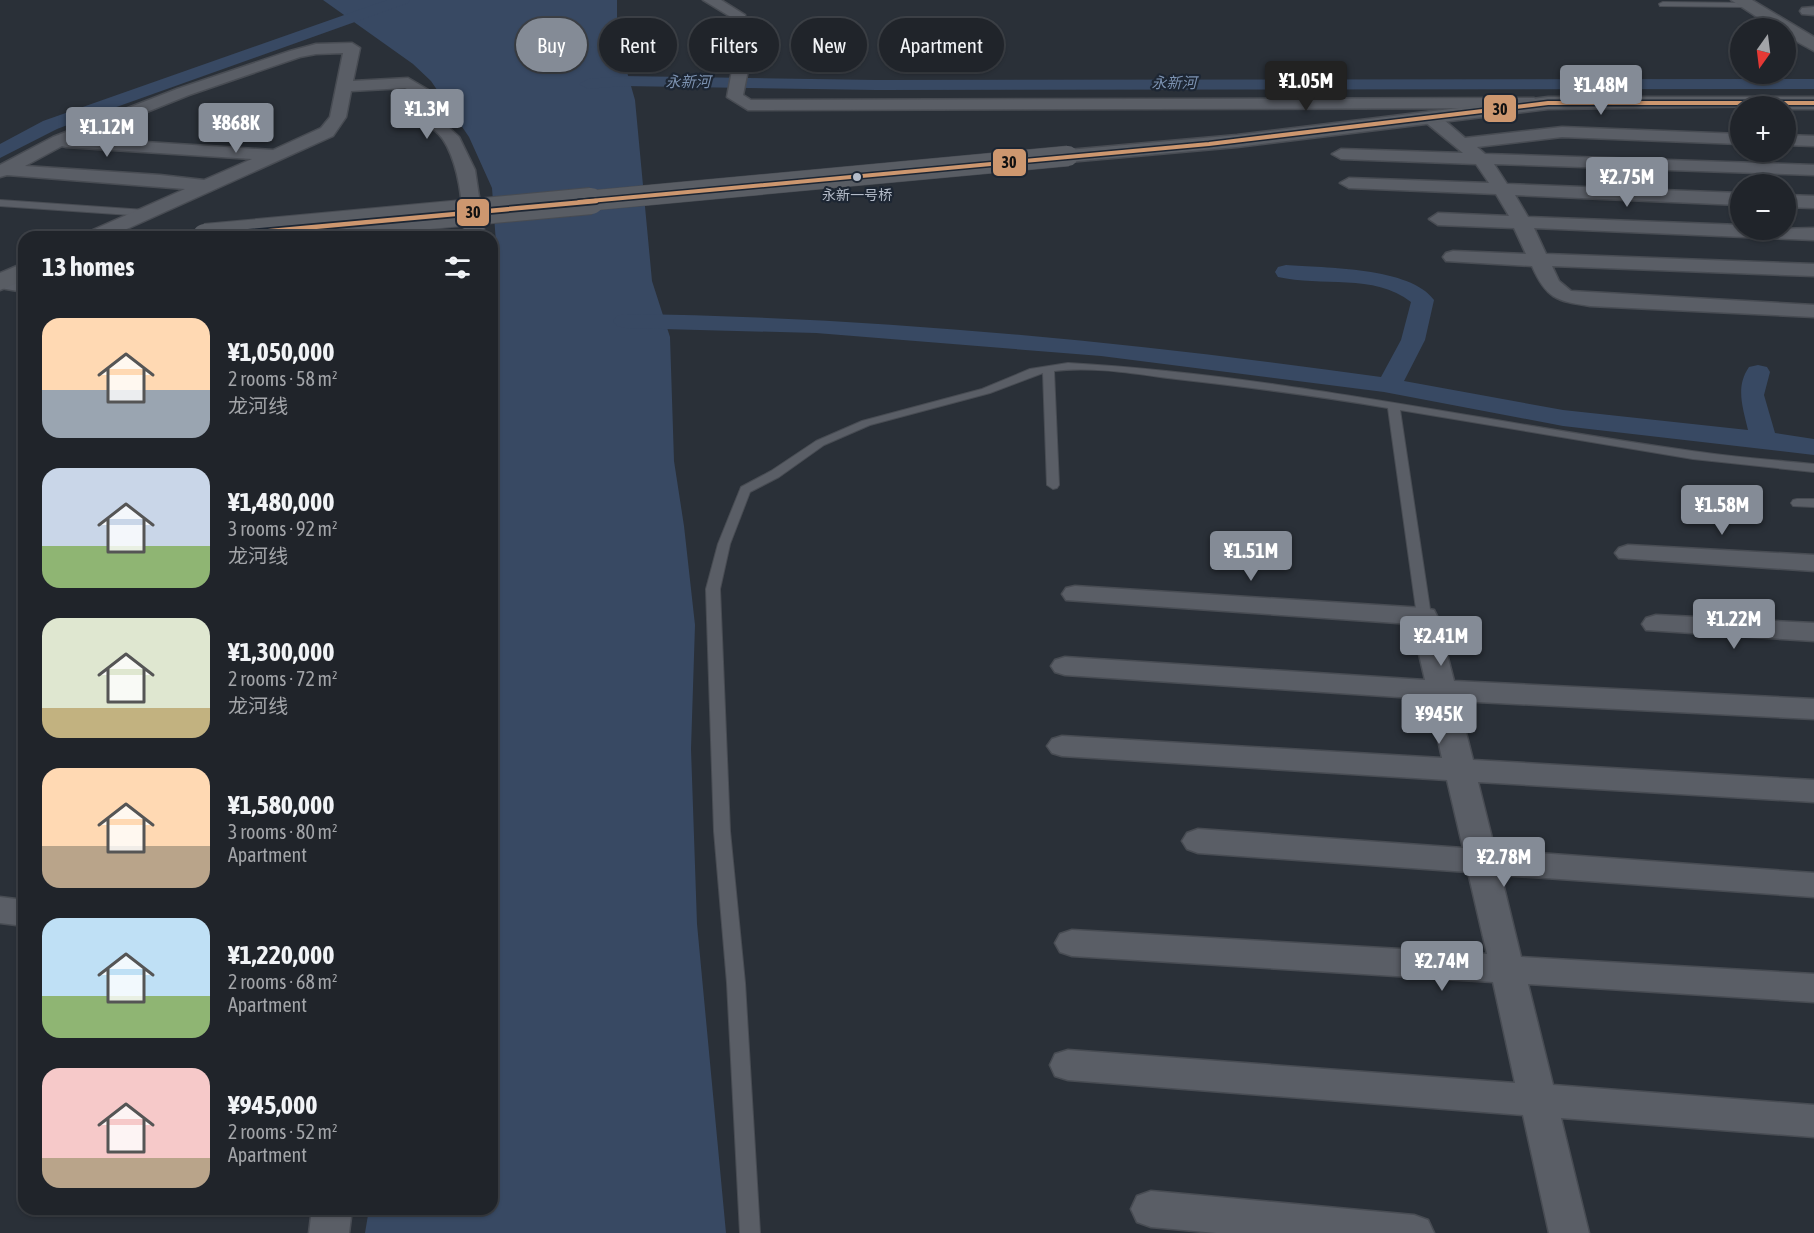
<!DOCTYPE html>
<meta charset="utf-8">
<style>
:root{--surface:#20242a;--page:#2d3036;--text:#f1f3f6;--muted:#a2a4a8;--line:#3d4147;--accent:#848b96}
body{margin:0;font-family:"Asap Condensed","Noto Sans SC",sans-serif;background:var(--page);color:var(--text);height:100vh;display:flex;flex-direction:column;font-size:22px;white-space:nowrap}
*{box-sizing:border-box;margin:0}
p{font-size:20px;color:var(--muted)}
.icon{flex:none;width:33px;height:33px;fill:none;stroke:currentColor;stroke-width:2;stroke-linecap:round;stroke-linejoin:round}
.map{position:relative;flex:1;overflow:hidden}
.sheet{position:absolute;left:18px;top:231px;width:480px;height:984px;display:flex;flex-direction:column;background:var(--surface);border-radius:18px;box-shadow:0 2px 4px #0004,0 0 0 2px var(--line)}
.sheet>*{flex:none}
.guide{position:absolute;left:516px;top:18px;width:570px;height:54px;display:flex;gap:12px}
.needle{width:39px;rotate:194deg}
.fabs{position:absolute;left:1730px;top:18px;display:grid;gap:12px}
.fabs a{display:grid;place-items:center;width:66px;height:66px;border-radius:50%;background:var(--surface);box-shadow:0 2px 4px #0004,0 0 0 2px var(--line);font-size:30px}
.price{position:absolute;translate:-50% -51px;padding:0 14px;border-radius:6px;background:var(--accent);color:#fff;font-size:20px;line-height:39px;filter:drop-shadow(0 2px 3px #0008)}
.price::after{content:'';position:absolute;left:50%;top:36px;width:18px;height:14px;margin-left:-9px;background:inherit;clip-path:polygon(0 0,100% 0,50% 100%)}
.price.on{background:#222;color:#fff}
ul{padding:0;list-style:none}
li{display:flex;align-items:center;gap:18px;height:150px;padding:0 24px}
li span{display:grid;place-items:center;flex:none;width:168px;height:120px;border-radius:18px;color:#555}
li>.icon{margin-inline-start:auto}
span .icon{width:72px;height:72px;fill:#fffc;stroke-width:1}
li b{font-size:26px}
h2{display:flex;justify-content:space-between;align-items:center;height:72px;padding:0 24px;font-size:26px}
.tag{padding:0 21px;border-radius:27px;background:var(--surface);box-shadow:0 2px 4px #0004,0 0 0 2px var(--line);font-size:21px;line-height:54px}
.tag.on{background:var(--accent);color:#fff}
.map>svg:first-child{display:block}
.water{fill:#384963}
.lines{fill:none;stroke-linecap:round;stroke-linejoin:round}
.canal{fill:#384963;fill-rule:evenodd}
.lane-casing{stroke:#484c53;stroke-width:2}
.street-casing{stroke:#484c53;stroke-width:3}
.secondary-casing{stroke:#484c53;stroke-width:3}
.lane{fill:#5a5e66;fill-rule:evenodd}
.street{fill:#5a5e66;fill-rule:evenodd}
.secondary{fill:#595d64;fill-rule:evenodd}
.secondary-bridge-far1-casing{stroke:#484c53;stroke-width:21;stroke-linecap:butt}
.secondary-bridge-casing{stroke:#484c53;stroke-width:28;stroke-linecap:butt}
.secondary-bridge-far1{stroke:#595d64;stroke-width:20}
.secondary-bridge{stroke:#595d64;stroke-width:26}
.bus-1-far1-casing{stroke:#1d2633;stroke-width:7}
.bus-1-casing{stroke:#1d2633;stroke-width:8}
.bus-1-far1{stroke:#cd976f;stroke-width:4}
.bus-1{stroke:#cd976f;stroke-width:4.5}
.bus-dot{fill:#b4bcc9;stroke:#1d2633;stroke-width:2}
.labels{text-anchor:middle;stroke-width:4.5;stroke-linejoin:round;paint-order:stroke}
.bus-label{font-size:14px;fill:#b4bcc9;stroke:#1d2633}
.far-water-label{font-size:15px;font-style:italic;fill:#7c92b1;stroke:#1d2633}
.line-badge{stroke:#1d2633;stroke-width:2}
.pale-badge-label{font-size:16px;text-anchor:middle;font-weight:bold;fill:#111}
</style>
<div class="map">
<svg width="1814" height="1233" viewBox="0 0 1814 1233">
<rect width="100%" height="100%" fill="#2a3038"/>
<polygon class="water" points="323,0 617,0 617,37 635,100 652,281 670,337 674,461 684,526 695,625 691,749 697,924 726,1233 365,1233 369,1209 492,1209 492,269 496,243 492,188 469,137 431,81 413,64"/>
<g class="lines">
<g class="canal">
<polygon points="387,0 410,0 408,3 94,115 57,129 0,158 0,144 43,121"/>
<polygon points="623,76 876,80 1814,79 1814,89 876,90 623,86 588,89 579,84 588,79"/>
<path d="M1286,265C1324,268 1411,267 1434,300L1425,340L1404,381L1563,410L1748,430C1743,408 1735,387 1749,367L1758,365L1767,367L1770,372L1764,395L1775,433L1814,439V455L1563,426L1384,392L1101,356L816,333L625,328L617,326L613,321L617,316L625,314C879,317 1130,342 1381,377L1401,340L1411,302C1374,273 1321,287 1278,277L1275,272L1278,267Z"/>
</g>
<g class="lane-casing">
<g id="lane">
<polygon points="1663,2 1748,3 1752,5 1748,7 1660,6 1659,4"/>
<polygon points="0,200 145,210 150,213 145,216 0,206"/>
<path d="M1068,363C1278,375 1484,422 1692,451C1733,457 1773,460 1814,464V472L1693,459L1400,410L1431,616L1424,620L1417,616L1388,408C1318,396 1247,387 1176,379C1136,374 1093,366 1054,371L1059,485L1057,488L1053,489L1047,485L1043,373L990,393L870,425L824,445L779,477L750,492L730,544L720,589L730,831L745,983L760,1233H740L727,983L714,831L706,589L718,544L741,487L771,471L816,441L862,421L982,389L1030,369Z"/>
<polygon points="1797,499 1814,499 1814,507 1793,506 1791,503 1793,500"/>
</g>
</g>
<g class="street-casing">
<g id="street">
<polygon points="703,0 721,0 745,15 749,65 743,95 751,100 1534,98 1542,103 1534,108 748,110 727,97 733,65 731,17"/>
<polygon points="1814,7 1814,15 1802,14 1800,11 1802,8"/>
<path d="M352,43L360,48L353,81L408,78L430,91L432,112L459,137L475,170L485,237H465C462,206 461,174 447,146C434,120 417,132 414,93L405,88L351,91L346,117L333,136L109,237H83L86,233L185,189L7,175L0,177V165L53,137L177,89L290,51L316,44ZM343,53L330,117L321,128L273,150L82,138L189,95L300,57L316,54ZM62,146L66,147L252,159L204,180L160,175L25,166Z"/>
<path d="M1430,112L1436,113L1465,138L1562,127L1740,134V144L1562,137L1477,147L1485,154L1814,165V175L1494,164L1507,184L1740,193V205L1515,195L1528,217L1740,225V230L1814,228V240L1534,228L1546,254L1814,264V276L1552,266L1559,281L1571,291L1814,305V317L1590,306C1556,301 1546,298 1532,266L1446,261L1443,257L1446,253L1453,251L1526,254L1514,228L1438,225L1429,219L1438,213L1509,216L1496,194L1349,188L1340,183L1349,178L1489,183L1476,164L1341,159L1332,154L1341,149L1463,153L1424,121L1422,117L1424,113Z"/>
<polygon points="1785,135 1814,136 1814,146 1785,145"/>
<polygon points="1785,195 1814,196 1814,208 1785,207"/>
<polygon points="0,276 24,280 24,292 0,288"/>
<polygon points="1628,545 1814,555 1814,571 1619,558 1615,553 1619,548"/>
<polygon points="1075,586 1424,608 1434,610 1437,616 1454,681 1814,699 1814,719 1458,701 1473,760 1814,780 1814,802 1478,782 1495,850 1814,873 1814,897 1501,875 1521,957 1814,974 1814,1002 1528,984 1553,1085 1814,1105 1814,1137 1561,1118 1589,1233 1549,1233 1523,1115 1068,1080 1055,1076 1050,1065 1055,1054 1068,1050 1515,1083 1493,982 1072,956 1060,952 1055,943 1060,934 1072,930 1487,954 1468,872 1198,853 1187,849 1182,841 1187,833 1198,829 1463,848 1447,780 1062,756 1052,753 1047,746 1052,739 1062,736 1442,758 1429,699 1065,675 1055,672 1051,666 1055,660 1065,657 1425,680 1412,624 1066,600 1062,594 1066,588"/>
<polygon points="1656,615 1814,623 1814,641 1646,630 1642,624 1646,618"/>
<polygon points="0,897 24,900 24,926 0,923"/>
<polygon points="1151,1191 1414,1215 1428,1220 1434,1233 1216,1233 1151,1227 1137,1222 1131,1209 1137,1196"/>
<polygon points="312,1209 352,1209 349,1233 309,1233"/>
</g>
</g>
<g class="secondary-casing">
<g id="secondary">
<polygon points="1731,0 1752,0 1814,37 1814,51 1785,35 1785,28 1774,28"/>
<polygon points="1548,97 1814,97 1814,109 1785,109 1785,106 1548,109 1237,147 1068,162 1060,161 1057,156 1060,151 1068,150 1237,135"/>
<polygon points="24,263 24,280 0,290 0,273"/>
</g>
</g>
<use href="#lane" class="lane"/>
<use href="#street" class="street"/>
<use href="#secondary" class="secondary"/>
<g class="secondary-bridge-far1-casing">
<polyline id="secondary-bridge-far1" points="575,202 1068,156"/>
</g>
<g class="secondary-bridge-casing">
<polyline id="secondary-bridge" points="205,237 591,201"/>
</g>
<use href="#secondary-bridge-far1" class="secondary-bridge-far1"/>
<use href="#secondary-bridge" class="secondary-bridge"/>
<g class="bus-1-far1-casing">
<polyline id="bus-1-far1" points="579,202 1209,144 1548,103 1814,103"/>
</g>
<g class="bus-1-casing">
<polyline id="bus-1" points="205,237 596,201"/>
</g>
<use href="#bus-1-far1" class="bus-1-far1"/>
<use href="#bus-1" class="bus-1"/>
</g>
<circle class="bus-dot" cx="857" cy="177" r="5"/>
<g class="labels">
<g class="bus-label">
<text x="857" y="200">永新一号桥</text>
</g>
<g class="far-water-label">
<text x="688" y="87">永新河</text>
<text x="1174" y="88">永新河</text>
</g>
</g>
<g class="line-badge">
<rect x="1483" y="94" width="34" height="29" rx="6" fill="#cd976f"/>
<rect x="992" y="148" width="35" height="29" rx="6" fill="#cd976f"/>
<rect x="456" y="198" width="34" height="29" rx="6" fill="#cd976f"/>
</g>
<g class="pale-badge-label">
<text x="1500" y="115">30</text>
<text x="1009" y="168">30</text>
<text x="473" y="218">30</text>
</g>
</svg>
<div class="fabs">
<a><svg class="needle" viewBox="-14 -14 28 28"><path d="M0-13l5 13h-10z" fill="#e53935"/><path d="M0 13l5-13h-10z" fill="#a2a4a8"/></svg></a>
<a>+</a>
<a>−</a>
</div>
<b class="price on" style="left:1306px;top:112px">¥1.05M</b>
<b class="price" style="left:1601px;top:116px">¥1.48M</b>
<b class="price" style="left:427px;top:140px">¥1.3M</b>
<b class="price" style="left:236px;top:154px">¥868K</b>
<b class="price" style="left:107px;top:158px">¥1.12M</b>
<b class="price" style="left:1627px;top:208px">¥2.75M</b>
<b class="price" style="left:1722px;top:536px">¥1.58M</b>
<b class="price" style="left:1251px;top:582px">¥1.51M</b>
<b class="price" style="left:1734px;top:650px">¥1.22M</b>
<b class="price" style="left:1441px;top:667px">¥2.41M</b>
<b class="price" style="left:1439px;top:745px">¥945K</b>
<b class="price" style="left:1504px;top:888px">¥2.78M</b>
<b class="price" style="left:1442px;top:992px">¥2.74M</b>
<div class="guide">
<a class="tag on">Buy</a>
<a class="tag">Rent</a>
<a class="tag">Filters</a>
<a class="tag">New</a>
<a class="tag">Apartment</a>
</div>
<section class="sheet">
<h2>13 homes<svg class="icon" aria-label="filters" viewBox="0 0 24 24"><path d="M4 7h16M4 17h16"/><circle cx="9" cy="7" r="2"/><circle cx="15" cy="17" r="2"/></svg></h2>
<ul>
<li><span style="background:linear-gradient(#ffd9b3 60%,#9aa5b1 0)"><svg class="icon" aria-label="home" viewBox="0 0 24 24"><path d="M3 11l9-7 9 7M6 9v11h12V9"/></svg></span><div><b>¥1,050,000</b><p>2 rooms · 58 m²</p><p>龙河线</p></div></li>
<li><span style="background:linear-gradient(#c9d6e8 65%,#8fb573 0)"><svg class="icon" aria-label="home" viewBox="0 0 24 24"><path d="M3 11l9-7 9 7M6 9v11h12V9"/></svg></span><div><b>¥1,480,000</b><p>3 rooms · 92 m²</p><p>龙河线</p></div></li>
<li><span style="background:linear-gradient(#dfe7d0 75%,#c2b280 0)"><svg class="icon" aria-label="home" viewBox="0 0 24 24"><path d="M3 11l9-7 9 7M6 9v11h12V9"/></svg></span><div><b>¥1,300,000</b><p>2 rooms · 72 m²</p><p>龙河线</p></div></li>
<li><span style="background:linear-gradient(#ffd9b3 65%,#b9a48a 0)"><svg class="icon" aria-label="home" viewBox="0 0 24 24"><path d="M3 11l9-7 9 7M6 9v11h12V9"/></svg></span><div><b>¥1,580,000</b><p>3 rooms · 80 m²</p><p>Apartment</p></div></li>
<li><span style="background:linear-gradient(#bfe0f5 65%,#8fb573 0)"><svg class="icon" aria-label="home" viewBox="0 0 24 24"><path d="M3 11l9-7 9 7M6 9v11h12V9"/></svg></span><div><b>¥1,220,000</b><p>2 rooms · 68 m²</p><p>Apartment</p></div></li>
<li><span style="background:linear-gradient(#f6c9c9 75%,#b9a48a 0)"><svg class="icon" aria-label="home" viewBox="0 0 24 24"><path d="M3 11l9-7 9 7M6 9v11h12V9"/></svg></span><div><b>¥945,000</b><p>2 rooms · 52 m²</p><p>Apartment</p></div></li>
</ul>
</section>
</div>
